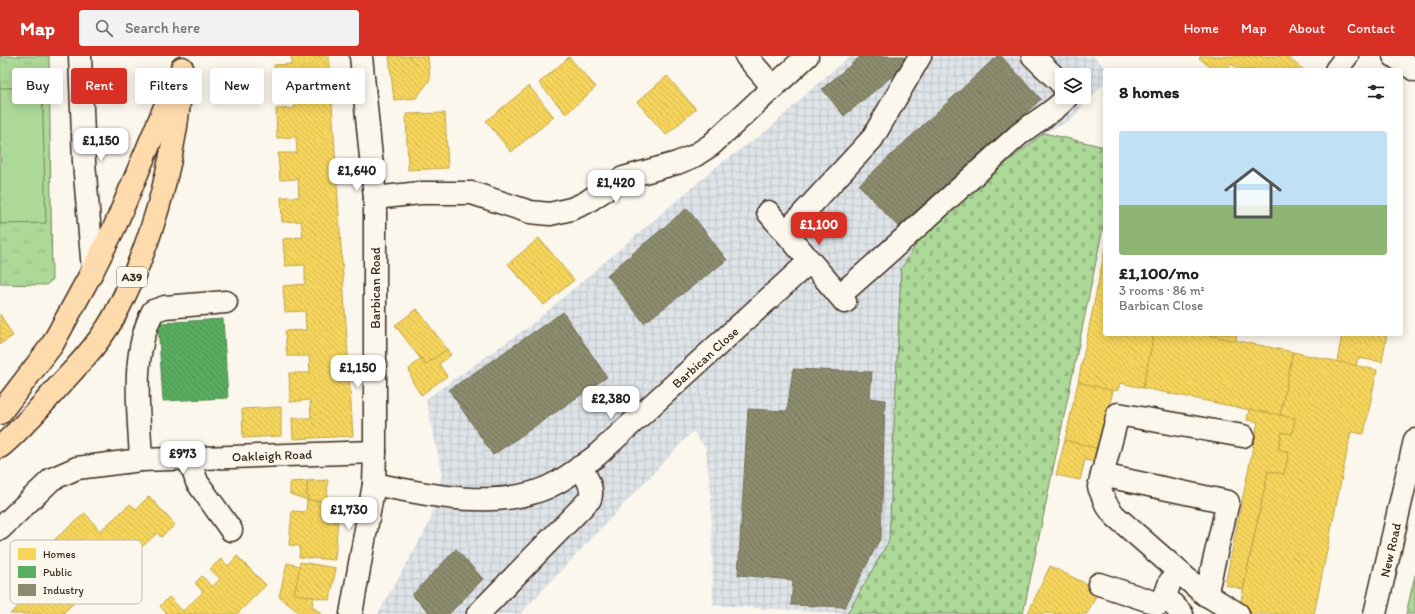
<!DOCTYPE html>
<meta charset="utf-8">
<style>
:root{--surface:#fff;--page:#f2f2f2;--text:#202124;--muted:#757577;--accent:#d93025}
body{margin:0;font-family:Itim,sans-serif;background:var(--page);color:var(--text);height:100vh;display:flex;flex-direction:column;font-size:15px;white-space:nowrap}
*{box-sizing:border-box;margin:0}
p{font-size:13px;color:var(--muted)}
.icon{flex:none;width:22px;height:22px;fill:none;stroke:currentColor;stroke-width:2;stroke-linecap:round;stroke-linejoin:round}
.map{position:relative;flex:1;overflow:hidden}
.details{position:absolute;left:1103px;top:12px;width:300px;height:268px;display:flex;flex-direction:column;background:var(--surface);border-radius:4px;box-shadow:0 2px 10px #0003}
.details>*{flex:none}
.hud{position:absolute;left:12px;top:12px;width:380px;height:36px;display:flex;gap:8px}
.fabs{position:absolute;left:1055px;top:12px;display:grid;gap:8px}
.fabs a{display:grid;place-items:center;width:36px;height:36px;border-radius:4px;background:var(--surface);box-shadow:0 2px 10px #0003;font-size:20px}
.price{position:absolute;translate:-50% -34px;padding:0 9px;border-radius:8px;background:#fff;color:#222;font-size:13px;line-height:26px;filter:drop-shadow(0 1px 2px #0008)}
.price::after{content:'';position:absolute;left:50%;top:24px;width:12px;height:9px;margin-left:-6px;background:inherit;clip-path:polygon(0 0,100% 0,50% 100%)}
.price.selected{background:var(--accent);color:#fff}
ul{padding:0;list-style:none}
li{display:grid;align-content:center;gap:8px;height:212px;padding:0 16px}
li span{display:grid;place-items:center;height:124px;border-radius:4px;color:#555}
li>.icon{margin-inline-start:auto}
span .icon{width:72px;height:72px;fill:#fffc;stroke-width:1}
li b{font-size:17px}
h2{display:flex;justify-content:space-between;align-items:center;height:48px;padding:0 16px;font-size:17px}
.tag{padding:0 14px;border-radius:4px;background:var(--surface);box-shadow:0 2px 10px #0003;font-size:14px;line-height:36px}
.tag.selected{background:var(--accent);color:#fff}
header{display:flex;align-items:center;gap:24px;box-sizing:border-box;height:56px;padding:0 20px;background:var(--accent);color:#fff}
header strong{font-size:19px}
nav{display:flex;gap:22px;margin-inline-start:auto;font-size:14px}
.search{width:280px;height:36px;background:var(--page);display:flex;align-items:center;gap:10px;box-sizing:border-box;padding:0 14px;border-radius:4px;color:var(--muted);font-size:15px}
.map>svg:first-child{display:block}
.industrial{fill:url(#industrial-grid);fill-rule:evenodd}
.grass{fill:url(#grass-tufts);stroke:#74825b}
.cemetery{fill:url(#cemetery-stones);stroke:#74825b}
.pitch{fill:#acd998;stroke:#74825b}
.homes{fill:url(#homes-back-hatch);stroke:#bea249}
.public{fill:url(#public-back-hatch);stroke:#51864d}
.industry{fill:url(#industry-back-hatch);stroke:#746f56}
.lines{fill:none;stroke-linecap:round;stroke-linejoin:round}
.minor-casing{stroke:#3b2a1e;stroke-width:25}
.major-casing{stroke:#3b2a1e;stroke-width:25}
.minor{stroke:#fbf7ec;stroke-width:22}
.major{stroke:#fedbac;stroke-width:22}
.labels{text-anchor:middle;stroke-width:4;stroke-linejoin:round;paint-order:stroke}
.shield{fill:#fbf7ec;stroke:#75685c;stroke-width:1}
.shield-label{font-size:12px;font-weight:bold;fill:#3b2a1e}
.street-label{font-size:13px;fill:#3b2a1e;stroke:#fbf7ec}
.key{fill:#fbf7ec;stroke:#c1baae;stroke-width:1}
.key-label{font-size:11px;fill:#3b2a1e}
</style>
<header>
<strong>Map</strong>
<div class="search"><svg class="icon" aria-label="search" viewBox="0 0 24 24"><circle cx="10" cy="10" r="6"/><path d="M15 15l6 6"/></svg>Search here</div>
<nav><a>Home</a><a>Map</a><a>About</a><a>Contact</a></nav>
</header>
<div class="map">
<svg width="1415" height="558" viewBox="0 0 1415 558">
<defs>
<pattern id="industrial-grid" width="8" height="8" patternUnits="userSpaceOnUse"><rect width="8" height="8" fill="#dfe4e9"/><path d="M0 4h8M4 0v8" fill="none" stroke="#c0c4c7"/></pattern>
<pattern id="grass-tufts" width="24" height="20" patternUnits="userSpaceOnUse"><rect width="24" height="20" fill="#acd998"/><path d="M3 7l-1-3M5 7V3M7 7l1-3M15 17l-1-3M17 17v-4M19 17l1-3" fill="none" stroke="#95ba83"/></pattern>
<pattern id="cemetery-stones" width="16" height="16" patternUnits="userSpaceOnUse"><rect width="16" height="16" fill="#acd998"/><path d="M2 7V4a2 2 0 0 1 4 0v3zM10 15v-3a2 2 0 0 1 4 0v3z" fill="#95ba83"/></pattern>
<pattern id="homes-back-hatch" width="6" height="6" patternUnits="userSpaceOnUse"><rect width="6" height="6" fill="#f6d55c"/><path d="M-1 5l2 2M0 0l6 6M5-1l2 2" fill="none" stroke="#d4b750"/></pattern>
<pattern id="public-back-hatch" width="6" height="6" patternUnits="userSpaceOnUse"><rect width="6" height="6" fill="#5aae61"/><path d="M-1 5l2 2M0 0l6 6M5-1l2 2" fill="none" stroke="#4c8e4f"/></pattern>
<pattern id="industry-back-hatch" width="6" height="6" patternUnits="userSpaceOnUse"><rect width="6" height="6" fill="#8c8c6e"/><path d="M-1 5l2 2M0 0l6 6M5-1l2 2" fill="none" stroke="#74735a"/></pattern>
</defs>
<rect width="100%" height="100%" fill="#fbf7ec"/>
<filter id="ink" filterUnits="userSpaceOnUse"><feTurbulence type="fractalNoise" baseFrequency=".025" numOctaves="2"/><feDisplacementMap in="SourceGraphic" scale="8" xChannelSelector="R" yChannelSelector="G"/><feConvolveMatrix kernelMatrix="1 2 1 2 8 2 1 2 1" color-interpolation-filters="sRGB"/></filter>
<g filter="url(#ink)">
<path class="industrial" d="M850,0H1093L1108,14H1105V26L1069,65L1044,77L949,152L901,213L889,485L848,558L713,549L711,439L706,393L693,375L520,558H378L429,468L442,417L426,343L531,269L716,111L769,73L815,30ZM1062,19H1084V41H1062Z"/>
<g class="grass">
<polygon points="0,0 49,0 52,224 46,229 0,228"/>
<polygon points="1415,519 1415,558 1406,558"/>
</g>
<polygon class="cemetery" points="1044,77 1105,91 1105,162 1023,558 847,558 889,485 901,213 923,177 949,152"/>
<polygon class="pitch" points="42,31 46,167 0,168 0,32"/>
<g class="homes">
<polygon points="291,0 329,0 353,380 293,383 292,362 311,362 310,344 290,346 289,317 310,317 309,300 287,300 285,275 306,274 305,255 285,256 283,230 305,228 305,209 285,210 283,183 303,181 301,165 282,166 281,141 299,141 298,123 280,124 278,97 297,97 296,81 277,82 276,53 295,52 293,34 276,35 274,9 292,8"/>
<polygon points="389,0 428,0 430,24 416,42 394,44"/>
<polygon points="1201,0 1286,0 1304,14 1239,14 1232,8 1227,14 1214,14 1199,2"/>
<polygon points="569,1 596,31 566,58 539,27"/>
<polygon points="667,20 696,53 666,79 637,46"/>
<polygon points="529,30 554,61 511,96 486,65"/>
<polygon points="445,57 448,112 408,114 406,58"/>
<polygon points="539,182 574,224 544,249 508,208"/>
<polygon points="1105,193 1105,278 1154,278 1143,332 1120,327 1118,334 1113,335 1078,326"/>
<polygon points="417,253 447,293 425,309 395,269"/>
<polygon points="0,258 13,280 0,288"/>
<polygon points="1154,278 1204,278 1293,296 1280,360 1143,332"/>
<polygon points="1204,278 1237,278 1236,285"/>
<polygon points="1342,278 1387,278 1382,306 1358,302 1356,310 1337,306"/>
<polygon points="447,293 451,299 439,308 447,320 421,339 413,327 409,313 421,302 425,309"/>
<polygon points="1293,296 1377,314 1364,378 1351,376 1314,558 1256,558 1239,554 1268,415 1284,418 1289,396 1278,393 1282,376 1292,378 1295,362 1280,360"/>
<polygon points="1078,326 1113,335 1099,393 1065,384"/>
<polygon points="281,351 281,380 243,382 242,353"/>
<polygon points="1249,353 1295,362 1292,378 1282,376 1278,393 1289,396 1284,418 1268,415 1243,533 1225,529 1258,366 1247,364"/>
<polygon points="1065,384 1099,393 1095,406 1085,404 1080,424 1056,419"/>
<polygon points="328,424 327,446 307,444 307,425"/>
<polygon points="307,425 307,444 290,438 290,426"/>
<polygon points="149,440 175,469 161,481 157,477 127,505 115,491 84,519 91,527 76,540 45,504 58,492 53,485 85,457 100,475 130,448 136,453"/>
<polygon points="307,444 339,447 335,504 299,501 300,490 289,489 292,455 306,456"/>
<polygon points="237,500 266,529 237,558 167,558 160,550 169,541 183,555 203,536 195,527 202,520 212,531 220,523 210,513 221,503 228,510"/>
<polygon points="300,506 336,512 330,544 294,538"/>
<polygon points="287,507 300,510 294,538 314,541 312,550 322,558 301,558 279,541"/>
<polygon points="1050,510 1099,534 1087,558 1028,557"/>
<polygon points="51,521 75,546 62,558 10,558"/>
</g>
<polygon class="public" points="223,263 228,342 163,345 158,267"/>
<g class="industry">
<polygon points="861,0 903,0 908,7 844,60 822,33"/>
<polygon points="997,0 1001,0 1041,43 901,174 859,129"/>
<polygon points="687,152 727,204 644,267 607,219"/>
<polygon points="563,256 607,321 493,399 449,334"/>
<polygon points="793,313 872,316 870,342 885,344 881,481 845,551 791,549 793,524 738,519 748,353 787,355"/>
<polygon points="456,493 483,523 449,558 431,558 412,539"/>
</g>
<g class="lines">
<g class="minor-casing">
<g id="minor">
<polyline points="80,0 84,106 93,214"/>
<polyline points="746,0 773,31"/>
<polyline points="1033,0 1062,28"/>
<polyline points="1394,0 1415,14"/>
<polyline points="1336,14 1347,0"/>
<polyline points="375,142 420,137 472,137 530,156 550,158 571,153 585,147 623,122 677,107 694,100 711,89 807,0"/>
<polyline points="768,156 845,246"/>
<polyline points="786,176 872,83 920,0"/>
<path d="M840,239C899,188 957,135 1015,82C1031,67 1053,58 1067,41"/>
<polyline points="189,402 197,426 231,474"/>
<path d="M141,404C139,355 130,300 153,255L165,251L226,246"/>
<polyline points="1102,419 1228,446 1206,539"/>
<path d="M374,428C431,439 504,457 558,426C572,418 584,409 596,400L810,205"/>
<polyline points="0,473 52,423 77,412 141,404 375,396"/>
<polyline points="1170,526 1165,540 1182,558"/>
<polyline points="1099,528 1159,548 1165,540"/>
<polyline points="351,558 374,428 375,396 375,142 361,0"/>
<path d="M478,558L590,443C594,431 586,421 580,411"/>
<polyline points="1238,558 1202,536 1114,459 1106,448 1099,431 1118,358 1243,380"/>
<polyline points="1375,558 1415,384"/>
</g>
</g>
<g class="major-casing">
<g id="major">
<polyline points="0,357 52,289 93,214 115,170 175,27"/>
<path d="M0,391C22,373 40,351 59,330C80,307 104,282 118,253C155,181 178,93 182,12"/>
</g>
</g>
<use href="#minor" class="minor"/>
<use href="#major" class="major"/>
</g>
</g>
<g class="labels">
<rect class="shield" x="117" y="211" width="30" height="20" rx="3"/>
<g class="shield-label">
<text x="132" y="225">A39</text>
</g>
<g class="street-label">
<text transform="translate(375 232) rotate(-90)" y="5">Barbican Road</text>
<text transform="translate(705 301) rotate(-42)" y="5">Barbican Close</text>
<text transform="translate(272 399) rotate(-2)" y="5">Oakleigh Road</text>
<text transform="translate(1390 494) rotate(-77)" y="5">New Road</text>
</g>
</g>
<rect x="10" y="484" width="132" height="64" rx="6" class="key"/>
<rect x="18" y="492" width="18" height="12" fill="#f6d55c"/>
<rect x="18" y="510" width="18" height="12" fill="#5aae61"/>
<rect x="18" y="528" width="18" height="12" fill="#8c8c6e"/>
<g class="key-label">
<text x="43" y="502">Homes</text>
<text x="43" y="520">Public</text>
<text x="43" y="538">Industry</text>
</g>
</svg>
<div class="fabs">
<a><svg class="icon" aria-label="layers" viewBox="0 0 24 24"><path d="M12 4l9 5-9 5-9-5zM3 14l9 5 9-5"/></svg></a>
</div>
<b class="price" style="left:101px;top:106px">£1,150</b>
<b class="price" style="left:357px;top:136px">£1,640</b>
<b class="price" style="left:616px;top:148px">£1,420</b>
<b class="price selected" style="left:819px;top:190px">£1,100</b>
<b class="price" style="left:358px;top:333px">£1,150</b>
<b class="price" style="left:611px;top:364px">£2,380</b>
<b class="price" style="left:183px;top:419px">£973</b>
<b class="price" style="left:349px;top:475px">£1,730</b>
<div class="hud">
<a class="tag">Buy</a>
<a class="tag selected">Rent</a>
<a class="tag">Filters</a>
<a class="tag">New</a>
<a class="tag">Apartment</a>
</div>
<section class="details">
<h2>8 homes<svg class="icon" aria-label="filters" viewBox="0 0 24 24"><path d="M4 7h16M4 17h16"/><circle cx="9" cy="7" r="2"/><circle cx="15" cy="17" r="2"/></svg></h2>
<ul>
<li><span style="background:linear-gradient(#bfe0f5 60%,#8fb573 0)"><svg class="icon" aria-label="home" viewBox="0 0 24 24"><path d="M3 11l9-7 9 7M6 9v11h12V9"/></svg></span><div><b>£1,100/mo</b><p>3 rooms · 86 m²</p><p>Barbican Close</p></div></li>
</ul>
</section>
</div>
